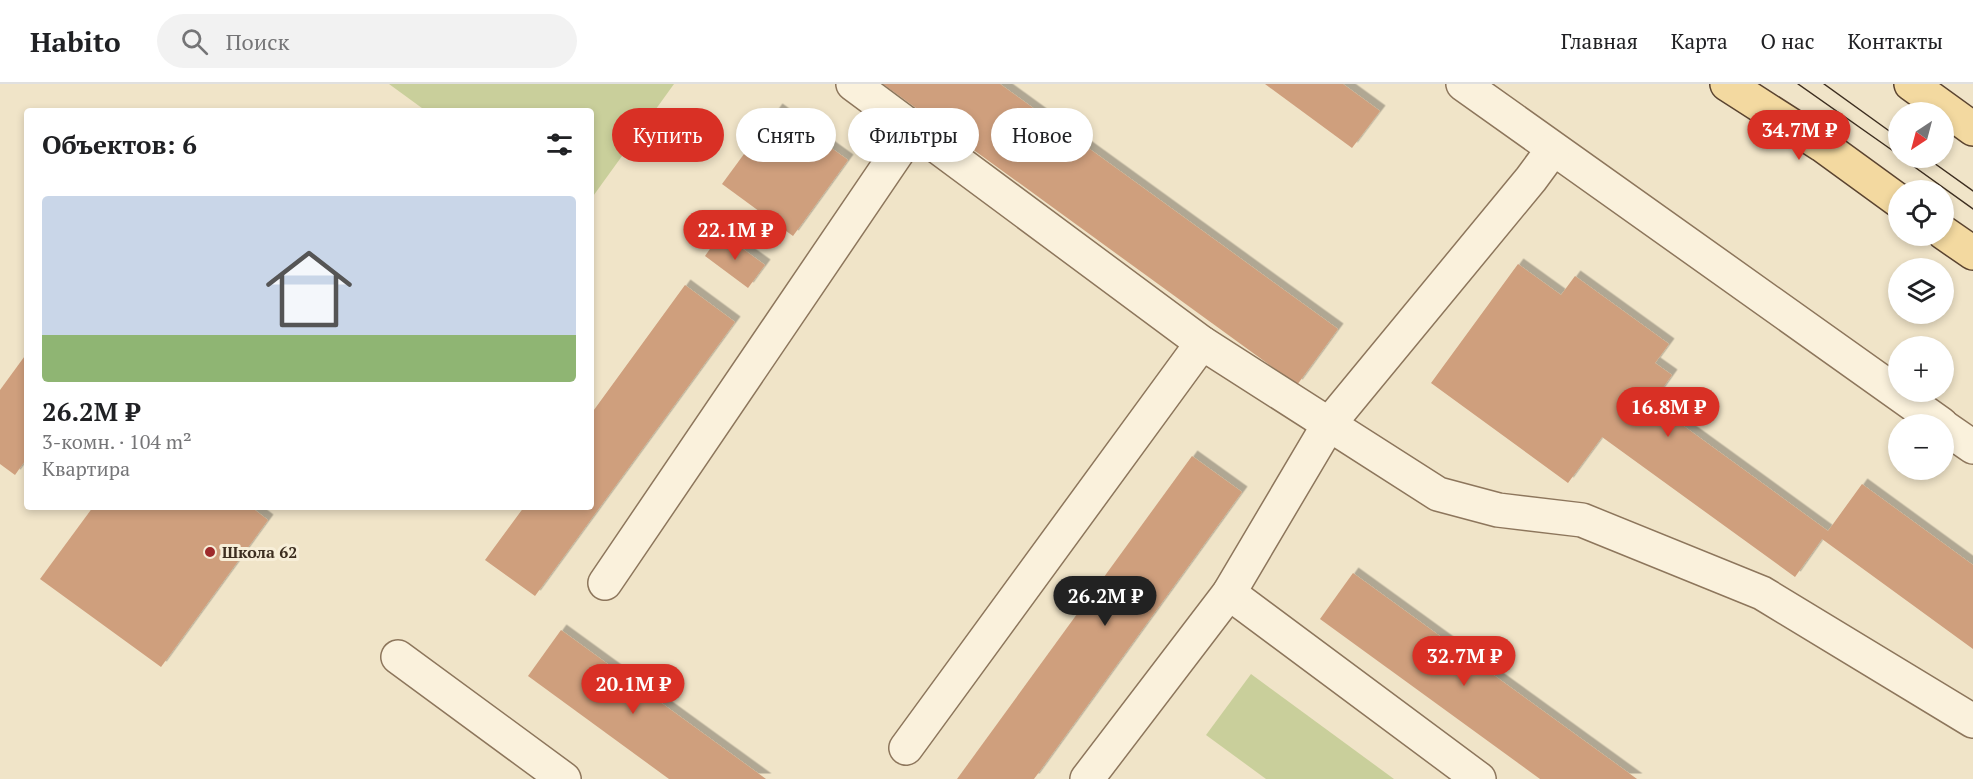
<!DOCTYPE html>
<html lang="ru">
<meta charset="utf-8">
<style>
:root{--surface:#fff;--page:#f2f2f2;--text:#202124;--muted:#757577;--line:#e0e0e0;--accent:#d93025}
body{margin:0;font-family:"PT Serif",serif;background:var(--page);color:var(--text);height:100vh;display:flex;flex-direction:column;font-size:22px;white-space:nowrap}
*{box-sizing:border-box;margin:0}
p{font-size:20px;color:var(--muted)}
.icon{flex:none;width:33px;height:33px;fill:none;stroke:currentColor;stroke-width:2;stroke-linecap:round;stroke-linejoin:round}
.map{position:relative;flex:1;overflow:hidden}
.panel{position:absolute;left:24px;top:24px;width:570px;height:402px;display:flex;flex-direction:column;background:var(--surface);border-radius:6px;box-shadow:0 3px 9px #0003}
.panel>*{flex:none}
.top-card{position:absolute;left:612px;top:24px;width:570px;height:54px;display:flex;gap:12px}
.needle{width:39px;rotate:216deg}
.fabs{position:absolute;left:1888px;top:18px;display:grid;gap:12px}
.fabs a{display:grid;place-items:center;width:66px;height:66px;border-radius:50%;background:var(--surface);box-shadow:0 3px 9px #0003;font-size:30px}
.price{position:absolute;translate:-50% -51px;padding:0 14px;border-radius:21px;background:var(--accent);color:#fff;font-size:20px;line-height:39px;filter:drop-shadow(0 2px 3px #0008)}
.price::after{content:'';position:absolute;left:50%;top:36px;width:18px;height:14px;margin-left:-9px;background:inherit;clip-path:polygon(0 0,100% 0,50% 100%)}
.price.selected{background:#222;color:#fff}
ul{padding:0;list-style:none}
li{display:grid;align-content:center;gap:12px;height:318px;padding:0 18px}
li+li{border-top:2px solid var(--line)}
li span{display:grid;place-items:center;height:186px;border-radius:6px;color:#555}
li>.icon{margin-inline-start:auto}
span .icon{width:108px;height:108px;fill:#fffc;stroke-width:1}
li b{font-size:26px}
h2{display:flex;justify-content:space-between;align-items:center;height:72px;padding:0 18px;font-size:26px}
.pill{padding:0 21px;border-radius:27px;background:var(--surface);box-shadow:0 3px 9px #0003;font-size:21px;line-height:54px}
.pill.selected{background:var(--accent);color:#fff}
header{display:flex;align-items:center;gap:36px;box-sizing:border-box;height:84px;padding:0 30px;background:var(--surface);border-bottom:2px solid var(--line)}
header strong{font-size:28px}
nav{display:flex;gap:33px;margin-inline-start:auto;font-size:21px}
.search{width:420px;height:54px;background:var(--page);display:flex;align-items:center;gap:15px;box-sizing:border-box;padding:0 21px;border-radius:33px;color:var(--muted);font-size:22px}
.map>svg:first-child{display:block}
.green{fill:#c9cf9b}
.building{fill:#cf9f7d;filter:url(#shadow)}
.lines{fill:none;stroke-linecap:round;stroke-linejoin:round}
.minor-casing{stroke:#8d765c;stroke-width:36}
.major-casing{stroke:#5b4430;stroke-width:36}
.minor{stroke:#faf1dc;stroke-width:33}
.major{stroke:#f3d9a0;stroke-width:33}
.tram{stroke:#3d2e20;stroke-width:1.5}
.poi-dot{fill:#9e2a2b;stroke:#f7eed8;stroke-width:2}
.labels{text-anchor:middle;stroke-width:6;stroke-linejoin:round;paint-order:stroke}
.poi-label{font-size:16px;font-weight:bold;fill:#3d2e20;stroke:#f7eed8;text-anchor:start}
</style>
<header>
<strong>Habito</strong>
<div class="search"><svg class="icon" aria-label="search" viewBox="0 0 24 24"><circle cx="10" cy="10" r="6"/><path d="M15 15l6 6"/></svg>Поиск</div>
<nav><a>Главная</a><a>Карта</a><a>О нас</a><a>Контакты</a></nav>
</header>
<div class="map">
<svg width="1973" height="695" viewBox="0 0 1973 695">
<defs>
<filter id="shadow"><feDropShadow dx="5.5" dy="-5.5" stdDeviation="0" flood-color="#0004"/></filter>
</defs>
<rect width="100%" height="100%" fill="#f0e4c8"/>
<g class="green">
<polygon points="389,0 674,0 591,115 591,27 426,27"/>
<polygon points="1251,590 1394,695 1266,695 1206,651"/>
</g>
<g class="building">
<polygon points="883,0 1000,0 1338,245 1297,301"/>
<polygon points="1265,0 1343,0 1380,27 1352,64"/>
<polygon points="777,25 848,76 793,152 722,100"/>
<polygon points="721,149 765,181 748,204 705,172"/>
<polygon points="1518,180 1561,211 1575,192 1669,260 1655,279 1672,291 1652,319 1828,447 1862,400 1973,481 1973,565 1822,455 1795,493 1602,353 1568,399 1431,299"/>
<polygon points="685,201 735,238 535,512 485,476 524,423 591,423 591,330"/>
<polygon points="27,269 27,374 15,391 0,380 0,306"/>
<polygon points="1192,372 1242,408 1034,695 957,695"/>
<polygon points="93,423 251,423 268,436 161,583 40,495"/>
<polygon points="1353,489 1637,695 1540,695 1320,535"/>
<polygon points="561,546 766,695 669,695 528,592"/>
</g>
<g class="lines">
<g class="minor-casing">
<g id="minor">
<polyline points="853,0 1202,259 1438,410 1498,426 1582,436 1762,509 1973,637"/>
<polyline points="1463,0 1941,340"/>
<polyline points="1944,343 1973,363"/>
<polyline points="605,499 914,44"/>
<polyline points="1229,509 1479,695"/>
<polyline points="398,573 564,695"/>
<polyline points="906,664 1202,259"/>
<polyline points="1087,695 1229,509 1329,340 1531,95 1553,65"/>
</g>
</g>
<g class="major-casing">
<g id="major">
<polyline points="1727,0 1822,61 1899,117"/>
<polyline points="1911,0 1973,45"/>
<polyline points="1944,149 1973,169"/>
</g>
</g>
<use href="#minor" class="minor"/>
<use href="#major" class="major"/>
<g class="tram">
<polyline points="1798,0 1899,71"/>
<polyline points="1824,0 1899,54"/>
<polyline points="1902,74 1973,125"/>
<polyline points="1927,74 1973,107"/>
</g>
</g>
<circle class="poi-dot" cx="210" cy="468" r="6"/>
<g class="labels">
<g class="poi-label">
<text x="222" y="474">Школа 62</text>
</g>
</g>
</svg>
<div class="fabs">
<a><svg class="needle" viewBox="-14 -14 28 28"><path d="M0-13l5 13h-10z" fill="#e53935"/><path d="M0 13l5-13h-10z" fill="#757577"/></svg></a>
<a><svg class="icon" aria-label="locate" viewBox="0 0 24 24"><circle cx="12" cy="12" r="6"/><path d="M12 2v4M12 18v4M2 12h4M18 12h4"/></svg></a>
<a><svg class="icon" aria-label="layers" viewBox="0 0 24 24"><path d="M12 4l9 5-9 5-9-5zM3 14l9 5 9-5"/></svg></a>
<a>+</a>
<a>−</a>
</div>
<b class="price" style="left:1799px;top:77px">34.7M ₽</b>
<b class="price" style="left:735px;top:177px">22.1M ₽</b>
<b class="price" style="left:1668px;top:354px">16.8M ₽</b>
<b class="price selected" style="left:1105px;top:543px">26.2M ₽</b>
<b class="price" style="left:1464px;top:603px">32.7M ₽</b>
<b class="price" style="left:633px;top:631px">20.1M ₽</b>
<div class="top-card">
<a class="pill selected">Купить</a>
<a class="pill">Снять</a>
<a class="pill">Фильтры</a>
<a class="pill">Новое</a>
</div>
<section class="panel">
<h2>Объектов: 6<svg class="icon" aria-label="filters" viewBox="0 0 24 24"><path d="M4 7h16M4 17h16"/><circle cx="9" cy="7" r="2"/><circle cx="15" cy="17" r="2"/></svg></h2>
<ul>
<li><span style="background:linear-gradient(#c9d6e8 75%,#8fb573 0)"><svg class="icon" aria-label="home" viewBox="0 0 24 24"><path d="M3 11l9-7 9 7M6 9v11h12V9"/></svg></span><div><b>26.2M ₽</b><p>3-комн. · 104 m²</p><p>Квартира</p></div></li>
</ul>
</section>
</div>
